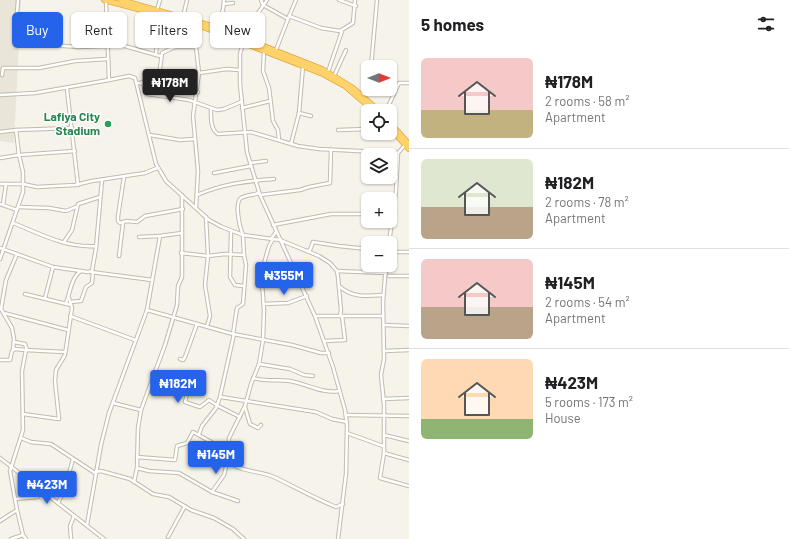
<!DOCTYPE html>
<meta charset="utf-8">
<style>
:root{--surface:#fff;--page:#f6f6f6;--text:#202124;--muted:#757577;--line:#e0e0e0;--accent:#2563eb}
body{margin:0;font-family:Barlow,sans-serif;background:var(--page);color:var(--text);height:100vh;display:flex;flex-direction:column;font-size:15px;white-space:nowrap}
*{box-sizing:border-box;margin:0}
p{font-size:13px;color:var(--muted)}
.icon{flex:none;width:22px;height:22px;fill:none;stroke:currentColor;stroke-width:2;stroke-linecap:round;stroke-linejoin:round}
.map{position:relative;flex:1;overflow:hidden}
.details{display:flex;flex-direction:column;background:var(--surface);width:380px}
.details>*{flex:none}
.top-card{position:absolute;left:12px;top:12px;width:337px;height:36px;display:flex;gap:8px}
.needle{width:26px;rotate:90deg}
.controls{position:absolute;left:361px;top:60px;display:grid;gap:8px}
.controls a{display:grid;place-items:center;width:36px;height:36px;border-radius:6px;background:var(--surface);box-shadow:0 1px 3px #0004;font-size:20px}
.price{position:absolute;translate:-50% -34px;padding:0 9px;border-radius:4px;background:var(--accent);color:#fff;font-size:13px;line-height:26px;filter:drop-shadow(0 1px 2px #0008)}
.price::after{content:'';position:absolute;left:50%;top:24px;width:12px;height:9px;margin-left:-6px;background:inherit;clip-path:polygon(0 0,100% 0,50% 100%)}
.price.active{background:#222;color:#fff}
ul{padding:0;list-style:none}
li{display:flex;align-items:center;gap:12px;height:100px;padding:0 12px}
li+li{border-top:1px solid var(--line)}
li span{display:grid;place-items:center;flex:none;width:112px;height:80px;border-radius:6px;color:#555}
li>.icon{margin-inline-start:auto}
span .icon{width:48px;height:48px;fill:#fffc;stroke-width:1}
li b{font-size:17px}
h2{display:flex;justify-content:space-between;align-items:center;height:48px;padding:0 12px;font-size:17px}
.tag{padding:0 14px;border-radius:6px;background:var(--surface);box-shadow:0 1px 3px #0004;font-size:14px;line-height:36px}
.tag.active{background:var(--accent);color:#fff}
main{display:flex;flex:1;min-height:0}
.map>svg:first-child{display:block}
.residential{fill:#eae5d9}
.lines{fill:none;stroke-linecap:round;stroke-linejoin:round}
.street-casing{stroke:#c2bbad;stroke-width:4.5}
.highway-casing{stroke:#e1a939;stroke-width:6}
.street{stroke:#fff;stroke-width:2.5}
.highway{stroke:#ffd36c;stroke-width:4.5}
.leisure-dot{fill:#2e9e5b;stroke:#fff;stroke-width:1.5}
.labels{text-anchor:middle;stroke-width:3;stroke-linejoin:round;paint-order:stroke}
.leisure-label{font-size:12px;font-weight:bold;fill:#27864d;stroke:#fff;text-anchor:end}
</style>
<main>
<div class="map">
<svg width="409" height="539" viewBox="0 0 409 539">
<rect width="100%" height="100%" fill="#f6f3eb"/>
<polygon class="residential" points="0,0 21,0 14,143 0,141"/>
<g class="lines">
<g class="street-casing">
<g id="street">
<polyline points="18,0 15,37 17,40 36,44 78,47 107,46"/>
<polyline points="261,0 263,5 288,19 296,0"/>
<polyline points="339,0 356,6"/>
<polyline points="106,1 109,80 129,76 135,78 156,164 166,181 209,220 222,227 243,235 280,240 319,256 330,263 337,271 338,277 341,310 340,316"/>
<polyline points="224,4 233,3"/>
<polyline points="157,10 160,0"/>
<polyline points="289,16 321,28 340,31"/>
<polyline points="183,17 187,0"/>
<polyline points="215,27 223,10 224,0"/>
<polyline points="241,38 267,0"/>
<polyline points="107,41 160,56"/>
<polyline points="243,43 240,54 240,84 247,152 260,195 315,316 333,367 345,410 347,426 346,474 338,539"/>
<polyline points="276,50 288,19"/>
<polyline points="264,51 263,71 269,88 273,121 278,130 279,140"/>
<polyline points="156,54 159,15"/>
<polyline points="371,67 377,0"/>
<polyline points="328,72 342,31 340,31 353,23 355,0"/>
<polyline points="199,73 227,69 239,70"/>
<polyline points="2,75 3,68 39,68 75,61 108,59"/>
<polyline points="334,76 346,50"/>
<polyline points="142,82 147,94 189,100 217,110 224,109 241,102"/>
<polyline points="137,83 158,84 198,92"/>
<polyline points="158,84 162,53 175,47 196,47"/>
<polyline points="67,89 78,185"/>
<polyline points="0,95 35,93 109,80"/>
<polyline points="362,95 368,84"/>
<polyline points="242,108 270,101"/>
<path d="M211,109C211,117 210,129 218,134L251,132L298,146L319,149L398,153"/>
<polyline points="386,111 399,83 409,83"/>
<polyline points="299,113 311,116"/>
<polyline points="16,130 72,128"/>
<polyline points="338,130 368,129"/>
<polyline points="0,132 16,130 19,155 0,158"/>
<polyline points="150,135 180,140 195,139"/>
<polyline points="291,144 299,113 303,66"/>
<polyline points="250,163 266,161"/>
<polyline points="214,173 251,166"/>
<polyline points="124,177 118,216 118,221 120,223 126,221 137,222 145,216 183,209"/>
<polyline points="0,184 23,184 37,187 75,185 92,181 145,173 157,168"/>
<path d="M197,195C222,184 247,181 274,179"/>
<polyline points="260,195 300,190 309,187 330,183 331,150"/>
<polyline points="0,204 17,210"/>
<polyline points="3,205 6,184"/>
<polyline points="18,207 49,208 66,211 76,207"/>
<polyline points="196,207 198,171 193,116 199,73 196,47 198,26"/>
<polyline points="206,217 208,256 205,285 210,316 207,326"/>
<path d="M13,223C41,234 65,248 96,246"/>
<polyline points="273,225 331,214 368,214"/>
<polyline points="231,232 230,277 235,285 244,286"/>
<path d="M243,235C240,228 234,203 241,198C246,195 254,195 259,193"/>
<polyline points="139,237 160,236"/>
<polyline points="271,239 276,232"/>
<polyline points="64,242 72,230 78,204 100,197"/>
<polyline points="389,243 396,191 398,153 405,145"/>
<polyline points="0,248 53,267 88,272 92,271 96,248 102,180"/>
<polyline points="307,251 310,250 313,242 339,246 368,249"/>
<polyline points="390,252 409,252"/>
<polyline points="181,253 208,256 225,254 244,255 243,235"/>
<polyline points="119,256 123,223"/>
<polyline points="0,259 23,192 23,172 19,155 75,151"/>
<polyline points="386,265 383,302 384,359 381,375 384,404 384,453 409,460"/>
<polyline points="337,271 386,273"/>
<polyline points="91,272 152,280"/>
<polyline points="389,276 409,276"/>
<path d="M339,286C352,298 367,296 383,295"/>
<polyline points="25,294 71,305"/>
<polyline points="45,298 53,267"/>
<polyline points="70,302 81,301 86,287 92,283 93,272"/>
<path d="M66,303C70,294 71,277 81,271"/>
<polyline points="264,304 288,303 307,296"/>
<polyline points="147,310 233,334 292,345 321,353 329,353"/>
<polyline points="4,313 68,330"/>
<polyline points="70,316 135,340"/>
<polyline points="315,316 383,316"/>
<polyline points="384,325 409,326"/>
<polyline points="233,334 237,308 243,304 246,265 244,255"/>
<polyline points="325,341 345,340 342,316"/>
<polyline points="14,342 25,344 27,350"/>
<polyline points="13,350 14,339 12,328 1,309 6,280 17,254"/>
<polyline points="26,350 64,352"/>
<polyline points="384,351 409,350"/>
<polyline points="180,359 183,360 185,357 197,324"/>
<polyline points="0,360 10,360 12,351 15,349 26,350 22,371 23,430 10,471 17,510 0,521"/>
<polyline points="259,364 290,369 304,375 313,376"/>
<polyline points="195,373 188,390 185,402 200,407 209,400 218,406 240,417"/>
<path d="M253,378C266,382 278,379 290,381C307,384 323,394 339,391"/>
<polyline points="221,397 316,412 332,419 347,422"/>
<polyline points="383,399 409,398"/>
<polyline points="113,403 141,410"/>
<polyline points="245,407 250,424 258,428 261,425"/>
<polyline points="23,414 59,419 55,381 56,370 65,355 72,308 69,298"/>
<polyline points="346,415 409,416"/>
<polyline points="347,433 383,446"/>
<polyline points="199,434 202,426 216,408 220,397 234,334"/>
<polyline points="384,435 409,441"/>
<polyline points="21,438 31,442 51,444 95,473"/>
<polyline points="384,453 380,478 409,486"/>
<polyline points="137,457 175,460 177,446 187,443 193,432 228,451"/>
<polyline points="0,458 104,539"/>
<path d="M228,460C239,473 259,470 274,477C295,487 314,498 336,507L343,504"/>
<polyline points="137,468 149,471 179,473 212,492 238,501"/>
<polyline points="95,472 101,471 130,479"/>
<polyline points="130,479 153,494 169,497 191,510 214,518 233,529 244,539"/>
<polyline points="134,482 137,468 138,428 141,410 165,345 177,305 178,286 182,277 182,195"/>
<polyline points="212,492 224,475 228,459 229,438 245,406 251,384 259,364 263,340 264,310 262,283 264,277 263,267 269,246 273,239"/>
<polyline points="15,499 38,497"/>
<polyline points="58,503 64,491 73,459"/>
<polyline points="87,525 101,445 109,413 147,310 160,236 182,233"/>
<polyline points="23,535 26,539"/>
<polyline points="168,537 185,506"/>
<polyline points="11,539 23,535 17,510"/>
<polyline points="71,539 70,526 74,516"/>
</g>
</g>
<g class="highway-casing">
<g id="highway">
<polyline points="104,0 198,25 323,74 345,86 374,111"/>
<polyline points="121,0 215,27 322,69 353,88 379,111"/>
<polyline points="390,123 409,144"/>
<polyline points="390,128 409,149"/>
</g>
</g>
<use href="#street" class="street"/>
<use href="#highway" class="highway"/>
</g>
<circle class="leisure-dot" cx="108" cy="124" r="4"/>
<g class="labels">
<g class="leisure-label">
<text x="100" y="121">Lafiya City<tspan x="100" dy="14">Stadium</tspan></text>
</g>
</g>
</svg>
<div class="controls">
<a><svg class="needle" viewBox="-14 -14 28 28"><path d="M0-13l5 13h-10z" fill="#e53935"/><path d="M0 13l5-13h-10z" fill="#757577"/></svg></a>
<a><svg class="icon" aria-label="locate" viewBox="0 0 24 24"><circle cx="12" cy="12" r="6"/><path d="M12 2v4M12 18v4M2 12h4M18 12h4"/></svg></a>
<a><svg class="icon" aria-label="layers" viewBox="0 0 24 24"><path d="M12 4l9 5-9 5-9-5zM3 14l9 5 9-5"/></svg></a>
<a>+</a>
<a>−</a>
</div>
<b class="price active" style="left:170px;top:103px">₦178M</b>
<b class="price" style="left:284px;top:296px">₦355M</b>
<b class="price" style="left:178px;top:404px">₦182M</b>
<b class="price" style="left:216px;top:475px">₦145M</b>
<b class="price" style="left:47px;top:505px">₦423M</b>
<div class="top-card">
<a class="tag active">Buy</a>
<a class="tag">Rent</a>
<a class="tag">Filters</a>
<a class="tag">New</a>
</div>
</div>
<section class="details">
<h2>5 homes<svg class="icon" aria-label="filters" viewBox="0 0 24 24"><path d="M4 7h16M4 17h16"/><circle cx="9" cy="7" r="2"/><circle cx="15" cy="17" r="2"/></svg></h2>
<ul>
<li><span style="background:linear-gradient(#f6c9c9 65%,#c2b280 0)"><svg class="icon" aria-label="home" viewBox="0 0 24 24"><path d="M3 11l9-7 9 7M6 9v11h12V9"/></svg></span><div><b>₦178M</b><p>2 rooms · 58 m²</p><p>Apartment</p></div></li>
<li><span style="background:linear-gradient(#dfe7d0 60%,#b9a48a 0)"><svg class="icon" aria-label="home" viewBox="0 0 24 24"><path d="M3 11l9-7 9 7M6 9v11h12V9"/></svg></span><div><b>₦182M</b><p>2 rooms · 78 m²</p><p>Apartment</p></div></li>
<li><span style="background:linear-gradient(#f6c9c9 60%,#b9a48a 0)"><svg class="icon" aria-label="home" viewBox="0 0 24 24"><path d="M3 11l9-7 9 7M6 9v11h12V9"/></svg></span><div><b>₦145M</b><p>2 rooms · 54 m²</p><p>Apartment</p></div></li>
<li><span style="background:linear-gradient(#ffd9b3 75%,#8fb573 0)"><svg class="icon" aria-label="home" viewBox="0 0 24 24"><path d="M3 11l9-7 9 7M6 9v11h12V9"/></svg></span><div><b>₦423M</b><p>5 rooms · 173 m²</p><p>House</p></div></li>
</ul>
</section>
</main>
